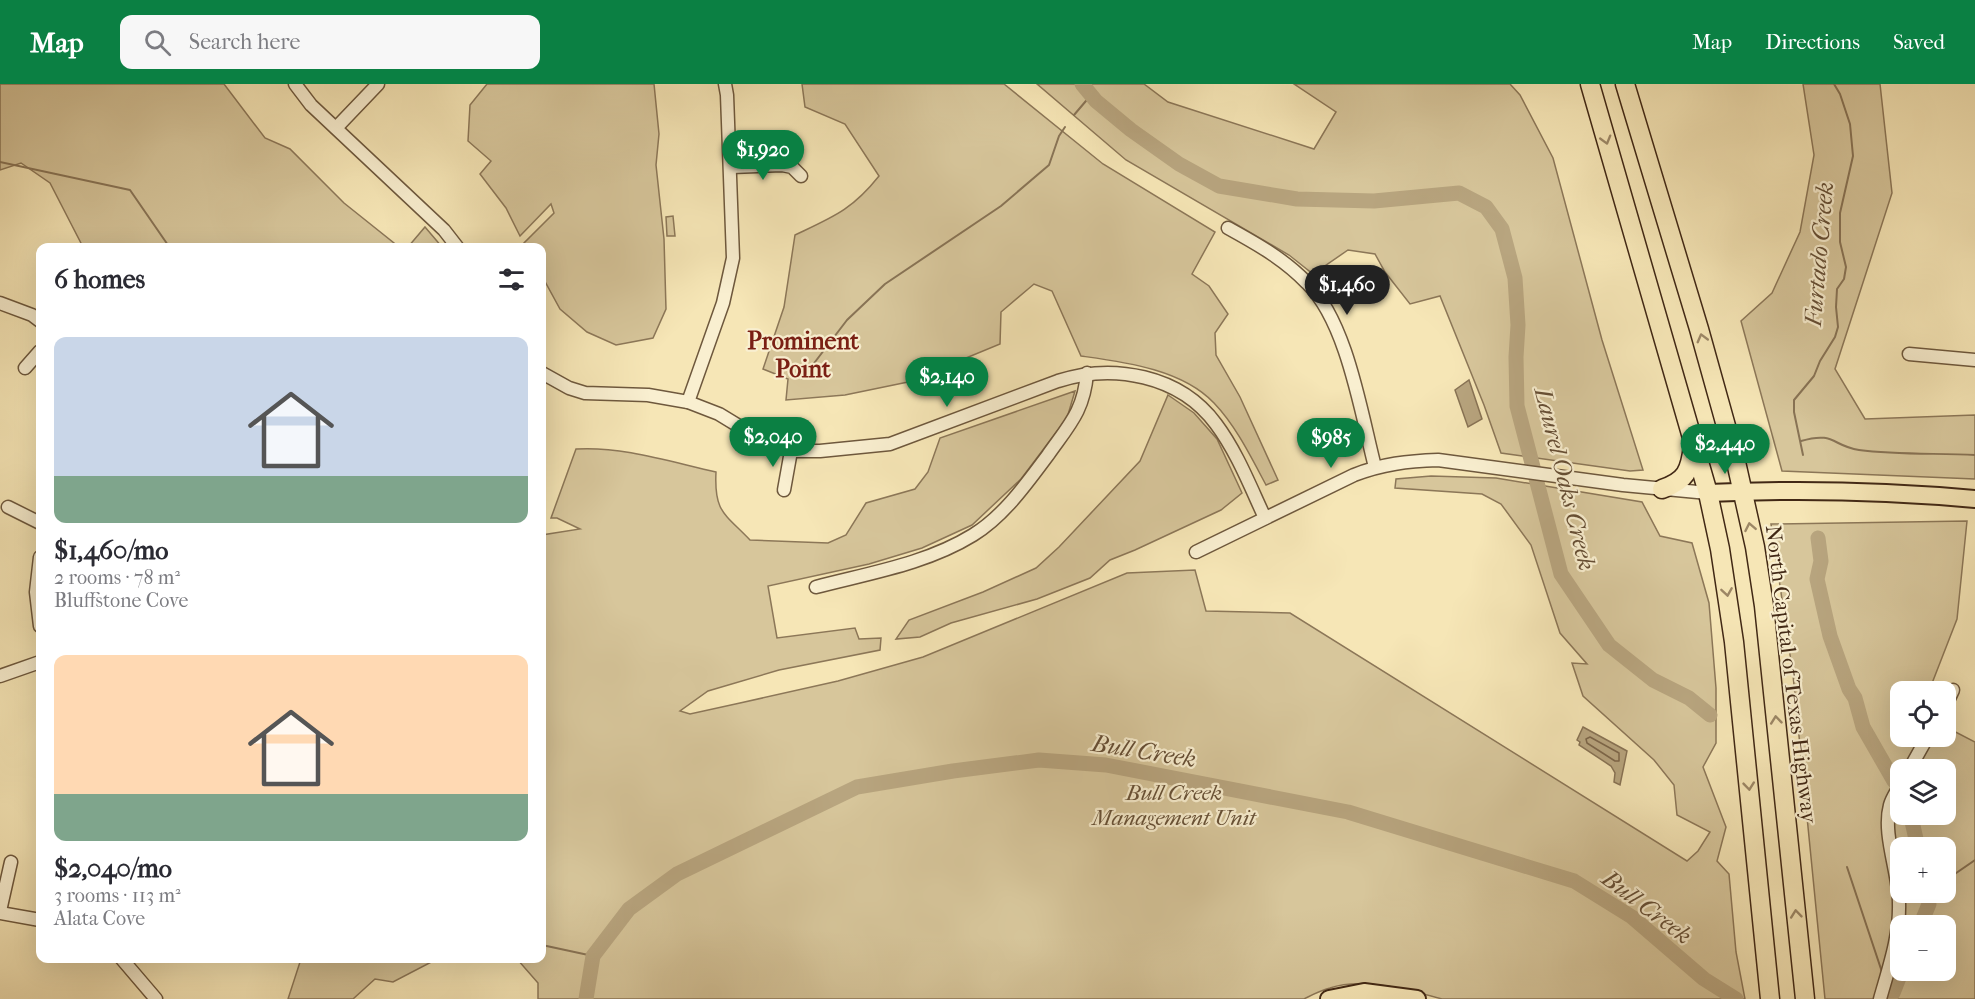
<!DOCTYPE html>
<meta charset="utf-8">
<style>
:root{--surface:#fff;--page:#f7f7f7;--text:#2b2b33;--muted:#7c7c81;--accent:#0b8043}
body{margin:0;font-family:"IM FELL French Canon",serif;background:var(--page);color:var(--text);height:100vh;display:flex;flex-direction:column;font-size:22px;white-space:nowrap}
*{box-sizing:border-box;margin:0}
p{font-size:20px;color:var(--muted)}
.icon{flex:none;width:33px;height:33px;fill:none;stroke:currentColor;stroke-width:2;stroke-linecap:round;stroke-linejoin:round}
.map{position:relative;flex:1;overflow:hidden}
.drawer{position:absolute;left:36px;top:159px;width:510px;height:720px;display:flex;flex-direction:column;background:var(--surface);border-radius:12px;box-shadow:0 6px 24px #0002}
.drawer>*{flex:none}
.buttons{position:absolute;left:1890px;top:597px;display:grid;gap:12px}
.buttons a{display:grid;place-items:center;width:66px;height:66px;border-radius:12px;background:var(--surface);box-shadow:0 6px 24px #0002;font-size:30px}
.price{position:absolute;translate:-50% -51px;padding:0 14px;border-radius:21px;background:var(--accent);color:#fff;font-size:20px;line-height:39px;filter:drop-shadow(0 2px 3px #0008)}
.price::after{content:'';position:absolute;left:50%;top:36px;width:18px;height:14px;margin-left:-9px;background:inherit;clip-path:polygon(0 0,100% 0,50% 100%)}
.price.selected{background:#222;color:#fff}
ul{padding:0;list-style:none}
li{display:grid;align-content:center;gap:12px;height:318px;padding:0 18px}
li span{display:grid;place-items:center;height:186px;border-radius:12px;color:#555}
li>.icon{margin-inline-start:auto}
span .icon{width:108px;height:108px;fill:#fffc;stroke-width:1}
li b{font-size:26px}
h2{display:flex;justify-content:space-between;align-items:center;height:72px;padding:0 18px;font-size:26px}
header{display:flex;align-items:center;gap:36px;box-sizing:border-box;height:84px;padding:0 30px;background:var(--accent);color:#fff}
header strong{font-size:28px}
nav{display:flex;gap:33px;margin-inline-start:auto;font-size:21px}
.search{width:420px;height:54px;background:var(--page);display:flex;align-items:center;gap:15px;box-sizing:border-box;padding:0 21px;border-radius:12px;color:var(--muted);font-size:22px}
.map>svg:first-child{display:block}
.green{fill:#d7c69b;stroke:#8c7758;stroke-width:1.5;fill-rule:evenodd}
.water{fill:#b8a57f;stroke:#887355;stroke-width:1.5}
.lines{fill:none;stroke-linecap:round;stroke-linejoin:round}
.shore{stroke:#7c664a;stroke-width:1.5}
.stream{stroke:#887355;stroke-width:2}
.river{stroke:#b8a57f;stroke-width:15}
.minor-casing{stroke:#6e583d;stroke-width:15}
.major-casing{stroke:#412815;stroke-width:20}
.highway-casing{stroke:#412815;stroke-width:21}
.minor{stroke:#f9efd0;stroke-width:12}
.major{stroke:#f6e6b6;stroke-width:16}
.highway{stroke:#f6e6b6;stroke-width:18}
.oneway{stroke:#9c8766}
.labels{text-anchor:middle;stroke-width:4.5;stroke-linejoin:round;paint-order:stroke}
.street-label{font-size:22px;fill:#412815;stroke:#f9efd0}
.park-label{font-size:22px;font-style:italic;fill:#665036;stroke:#f9efd0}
.water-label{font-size:24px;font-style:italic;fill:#654e35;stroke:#f9efd0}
.neighbourhood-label{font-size:24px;font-weight:bold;fill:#7a1f14;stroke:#f9efd0}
</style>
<header>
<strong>Map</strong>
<div class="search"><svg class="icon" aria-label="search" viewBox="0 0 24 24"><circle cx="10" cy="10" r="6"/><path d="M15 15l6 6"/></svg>Search here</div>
<nav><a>Map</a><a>Directions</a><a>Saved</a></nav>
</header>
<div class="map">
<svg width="1975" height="915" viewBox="0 0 1975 915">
<rect width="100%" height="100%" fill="#f6e6b6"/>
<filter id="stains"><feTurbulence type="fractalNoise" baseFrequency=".00333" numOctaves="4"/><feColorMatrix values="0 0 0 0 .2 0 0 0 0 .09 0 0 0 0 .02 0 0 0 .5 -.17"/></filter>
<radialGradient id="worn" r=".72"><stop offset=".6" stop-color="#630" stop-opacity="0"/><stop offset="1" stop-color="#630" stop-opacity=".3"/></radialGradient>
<g class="green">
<polygon points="0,0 224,0 265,54 290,65 344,119 399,163 83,163 50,99 21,79 0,86"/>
<polygon points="487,0 654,0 659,50 656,81 664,155 666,225 653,254 616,261 587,248 560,225 542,192 542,164 526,163 524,159 554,129 551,120 520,152 506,124 480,90 491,77 468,57 470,21"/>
<path d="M802,0H1004L1103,80L1215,148L1192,190L1209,202L1228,230L1215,249L1216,271L1240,313L1278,396L1266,401C1251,373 1236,342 1214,319C1182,285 1124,278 1081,272L1052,207L1034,200L1001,228L1000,260L908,298L845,311L786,316L788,295L763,285L784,223L795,151C833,133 852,126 879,92L845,40L805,23Z"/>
<polygon points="1037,0 1144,0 1168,18 1314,65 1336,28 1294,0 1510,0 1520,11 1553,74 1602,256 1643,386 1630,387 1501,369 1484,321 1440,212 1410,220 1385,188 1375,170 1348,166 1313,190 1289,171 1126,76"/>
<polygon points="1803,0 1880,0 1892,109 1835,285 1865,335 1975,331 1975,395 1782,387 1741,237 1772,209 1800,148 1814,71"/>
<polygon points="673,132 675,152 667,152 666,133"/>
<polygon points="425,143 442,163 408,163"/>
<path d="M1075,307L1067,334L1021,395L972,441L922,464L869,480L768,502L777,554L855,544L859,555L881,554L880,566L779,586L708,607L680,627L690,630L740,619L838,597L923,573L1127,489L1195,486L1206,527L1290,529L1687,777L1698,767L1710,748L1677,731L1674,701L1654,676L1583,612L1572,579L1587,580L1560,549L1531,461L1501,420L1482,410L1395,404L1396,395L1431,392L1496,394L1642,418L1660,452L1692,459L1709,519L1716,604V659L1703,683L1726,743L1717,777L1729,790L1736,868L1745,915H1442C1409,906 1363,893 1330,904C1321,906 1312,911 1304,915H538V899L517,875L542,874V451L580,445L557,434H551L576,365C622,362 671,378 716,388C714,428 724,429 750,456L828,459L846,451L866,419L915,405L928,388L940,354Z"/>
<polygon points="1168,311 1194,329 1217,355 1242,409 1221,426 1135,466 1110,476 1090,494 1037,515 951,539 920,553 896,555 909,536 983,508 1036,484 1059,463 1140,377"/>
<path d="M1967,437L1957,535L1929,607L1900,608V652H1946V643L1975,658V915H1825L1793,591L1771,440ZM1900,686H1946V730H1900ZM1900,764H1946V808H1900ZM1900,842H1946V886H1900Z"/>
<polygon points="301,875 301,874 447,875 437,875 393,898 375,895 353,915 288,915"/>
</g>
<g class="water">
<polygon points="1358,198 1363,205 1356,210 1359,214 1346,224 1340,215 1352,207 1350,204"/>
<polygon points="1469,296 1482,335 1468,343 1455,306"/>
<polygon points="1583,643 1627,667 1620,701 1614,698 1615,689 1611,682 1579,661 1580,658 1577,656"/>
</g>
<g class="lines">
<polygon class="shore" points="1590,653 1619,669 1619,677 1615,677 1587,659 1586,655"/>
<g class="stream">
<polyline points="1074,31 1091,11"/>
<polyline points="0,78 130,106 170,164"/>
<polyline points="802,295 847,236 885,200 1001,122 1049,81 1059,52 1065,43"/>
<path d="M1801,357C1835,347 1832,362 1859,366C1897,371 1937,369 1975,371"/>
<polyline points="1803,371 1794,328 1794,316 1814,292 1820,277 1835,253 1838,243 1836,223 1837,205 1844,195 1846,183 1840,158 1840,129 1853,72 1850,40 1840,10 1834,0"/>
<polyline points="1847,783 1882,888"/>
<polyline points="1946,796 1975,776"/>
<polyline points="1927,809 1928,808"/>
<polyline points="542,861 593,872"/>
<polyline points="1893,909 1895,915"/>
</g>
<g class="river">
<polyline points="1082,0 1096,17 1131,46 1179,80 1219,102 1297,115 1374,117 1459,109 1486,123 1502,145 1515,194 1518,241 1516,273 1517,322 1561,490 1609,561 1653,596 1689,614 1710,631"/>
<polyline points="1818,454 1821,477 1817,495 1830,552 1849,605 1855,614 1863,643 1894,697"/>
<polyline points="1911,733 1918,764"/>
<polyline points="1920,842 1929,820 1927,808"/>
<polyline points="1893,909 1902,886"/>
<polyline points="586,915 593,872 629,825 677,790 857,703 953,687 1039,676 1106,681 1348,728 1574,797 1632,833 1704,895 1736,915"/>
</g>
<g class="minor-casing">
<g id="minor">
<polyline points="295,0 311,21 444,146 458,164"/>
<polyline points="336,44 378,0"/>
<polyline points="731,83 782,81 792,83 801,92"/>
<path d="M1228,144C1257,160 1284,175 1307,199C1347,238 1361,329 1375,383"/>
<polyline points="0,219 32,231 40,237"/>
<polyline points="1909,270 1975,276"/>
<polyline points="25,284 40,267"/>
<path d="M542,289L569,304L585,309L648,311L688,318L719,330L765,358L791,367H820L890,360L1058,297C1113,279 1180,291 1216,340C1237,368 1250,402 1265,434"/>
<polyline points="688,318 723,219 733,174 727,11 725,0"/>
<polyline points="784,406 791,367"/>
<polyline points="8,423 40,439"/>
<path d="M1196,468L1354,391C1382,380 1408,377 1438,376L1623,401L1708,409"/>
<polyline points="40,473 36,508 40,542"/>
<path d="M816,503C869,489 926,480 973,451C1004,432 1027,399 1048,371C1069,341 1084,327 1087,289"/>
<polyline points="0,592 40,578"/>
<polyline points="1946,621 1953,606"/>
<polyline points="1909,686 1928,652"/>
<polyline points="0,827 11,778"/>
<polyline points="0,829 40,836"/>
<polyline points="121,874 156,915"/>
<path d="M1880,915C1889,883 1900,852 1899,819C1899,789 1882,750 1890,721C1892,714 1897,707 1900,701"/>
</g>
</g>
<g class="major-casing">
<g id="major">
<path d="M1708,409C1796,405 1887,407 1975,415"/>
<polyline points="1329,915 1364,908 1417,915"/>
</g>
</g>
<g class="highway-casing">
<g id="highway">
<polyline points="1590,0 1708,409 1720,465 1734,558 1770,915"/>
<polyline points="1625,0 1699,245 1736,378 1755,463 1764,522 1805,915"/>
<path d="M1662,405C1686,397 1690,387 1693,362"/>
</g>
</g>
<use href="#minor" class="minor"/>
<use href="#major" class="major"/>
<use href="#highway" class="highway"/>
</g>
<defs><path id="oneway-chevron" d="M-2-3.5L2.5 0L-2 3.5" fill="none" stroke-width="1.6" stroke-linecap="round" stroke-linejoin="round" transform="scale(1.5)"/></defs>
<g class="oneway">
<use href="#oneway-chevron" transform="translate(1606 56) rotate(74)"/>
<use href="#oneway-chevron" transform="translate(1702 254) rotate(-105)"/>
<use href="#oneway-chevron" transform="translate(1750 443) rotate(-101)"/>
<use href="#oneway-chevron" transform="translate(1727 508) rotate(81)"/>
<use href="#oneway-chevron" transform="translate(1776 636) rotate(-96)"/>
<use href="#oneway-chevron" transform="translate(1749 702) rotate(84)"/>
<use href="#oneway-chevron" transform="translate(1796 830) rotate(-96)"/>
</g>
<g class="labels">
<g class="street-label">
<text transform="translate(1792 590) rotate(83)" y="8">North Capital of Texas Highway</text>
</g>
<g class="park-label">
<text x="1174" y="716">Bull Creek<tspan x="1174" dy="25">Management Unit</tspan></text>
</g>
<g class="water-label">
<text transform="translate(1819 170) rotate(-85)" y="8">Furtado Creek</text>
<text transform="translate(1565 395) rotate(76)" y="8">Laurel Oaks Creek</text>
<text transform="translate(1144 667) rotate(9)" y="8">Bull Creek</text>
<text transform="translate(1647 823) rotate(37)" y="8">Bull Creek</text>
</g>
<g class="neighbourhood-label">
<text x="803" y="265">Prominent<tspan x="803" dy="28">Point</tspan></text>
</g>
</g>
<rect width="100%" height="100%" filter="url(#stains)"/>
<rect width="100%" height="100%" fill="url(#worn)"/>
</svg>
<div class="buttons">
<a><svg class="icon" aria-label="locate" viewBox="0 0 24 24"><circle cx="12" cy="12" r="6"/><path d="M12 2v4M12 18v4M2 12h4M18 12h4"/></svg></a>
<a><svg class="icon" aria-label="layers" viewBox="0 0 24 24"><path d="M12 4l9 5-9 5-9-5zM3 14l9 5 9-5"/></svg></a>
<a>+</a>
<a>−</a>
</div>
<b class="price" style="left:763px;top:97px">$1,920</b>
<b class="price selected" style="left:1347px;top:232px">$1,460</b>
<b class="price" style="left:947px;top:324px">$2,140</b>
<b class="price" style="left:773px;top:384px">$2,040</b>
<b class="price" style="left:1331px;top:385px">$985</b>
<b class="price" style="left:1725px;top:391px">$2,440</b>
<section class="drawer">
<h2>6 homes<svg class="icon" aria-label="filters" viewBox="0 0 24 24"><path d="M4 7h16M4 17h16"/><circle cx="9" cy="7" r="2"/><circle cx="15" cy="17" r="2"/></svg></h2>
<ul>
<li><span style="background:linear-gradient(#c9d6e8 75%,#7fa58c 0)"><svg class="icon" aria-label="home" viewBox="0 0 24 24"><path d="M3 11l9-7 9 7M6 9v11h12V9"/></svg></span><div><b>$1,460/mo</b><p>2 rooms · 78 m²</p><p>Bluffstone Cove</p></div></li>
<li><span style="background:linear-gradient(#ffd9b3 75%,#7fa58c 0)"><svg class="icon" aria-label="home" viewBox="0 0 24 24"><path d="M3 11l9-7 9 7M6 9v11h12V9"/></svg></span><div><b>$2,040/mo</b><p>3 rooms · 113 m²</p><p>Alata Cove</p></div></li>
</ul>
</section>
</div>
